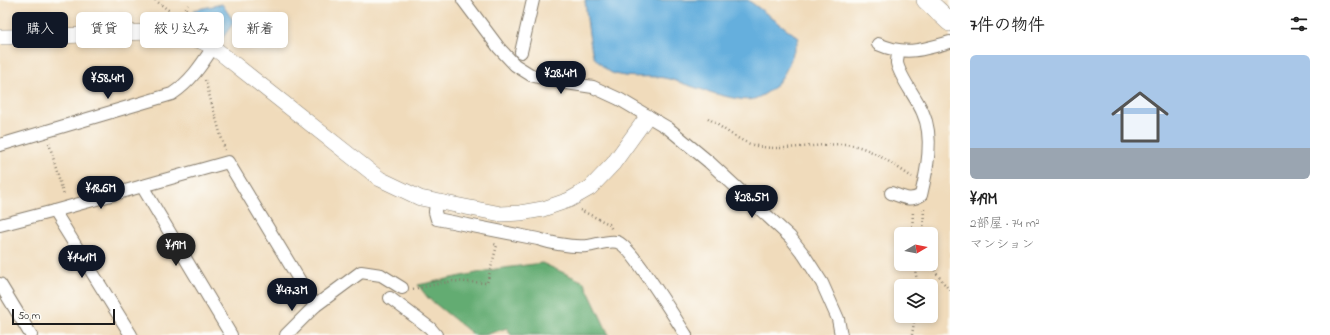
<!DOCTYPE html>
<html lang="ja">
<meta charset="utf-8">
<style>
:root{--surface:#fff;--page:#f2f2f2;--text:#222;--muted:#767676;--accent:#111827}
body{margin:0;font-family:"Indie Flower","Klee One",sans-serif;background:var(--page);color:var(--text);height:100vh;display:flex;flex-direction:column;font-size:15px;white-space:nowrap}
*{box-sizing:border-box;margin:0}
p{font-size:13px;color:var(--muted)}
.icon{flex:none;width:22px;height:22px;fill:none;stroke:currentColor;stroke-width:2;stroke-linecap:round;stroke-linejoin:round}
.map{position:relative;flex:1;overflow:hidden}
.drawer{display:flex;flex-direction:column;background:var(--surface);width:380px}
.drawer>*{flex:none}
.top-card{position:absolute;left:12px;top:12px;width:380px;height:36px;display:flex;gap:8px}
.needle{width:26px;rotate:80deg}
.tools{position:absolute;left:894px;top:227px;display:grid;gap:8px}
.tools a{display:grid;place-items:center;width:44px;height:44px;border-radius:6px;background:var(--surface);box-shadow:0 2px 6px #0003;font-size:20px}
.scale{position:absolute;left:12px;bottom:10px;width:103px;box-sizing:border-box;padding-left:4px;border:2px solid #1c1c1c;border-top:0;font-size:11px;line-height:14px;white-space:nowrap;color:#1c1c1c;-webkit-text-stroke:3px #fdfcf7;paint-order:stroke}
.price{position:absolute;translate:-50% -34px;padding:0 9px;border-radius:14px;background:var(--accent);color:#fff;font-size:13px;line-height:26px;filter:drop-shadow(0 1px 2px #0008)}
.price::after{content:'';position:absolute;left:50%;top:24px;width:12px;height:9px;margin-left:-6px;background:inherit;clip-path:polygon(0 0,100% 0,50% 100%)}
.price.on{background:#222;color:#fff}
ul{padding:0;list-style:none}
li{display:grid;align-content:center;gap:8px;height:212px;padding:0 20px}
li span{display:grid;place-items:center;height:124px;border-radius:6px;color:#555}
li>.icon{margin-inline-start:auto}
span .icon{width:72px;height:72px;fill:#fffc;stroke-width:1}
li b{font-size:17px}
h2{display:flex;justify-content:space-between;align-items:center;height:48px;padding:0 20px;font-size:17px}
.chip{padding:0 14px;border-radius:6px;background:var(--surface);box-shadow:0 2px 6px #0003;font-size:14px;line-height:36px}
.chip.on{background:var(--accent);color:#fff}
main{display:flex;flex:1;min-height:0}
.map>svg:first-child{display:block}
.forest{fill:#64ac72;stroke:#406447}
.water{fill:#65afdd;stroke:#40667c}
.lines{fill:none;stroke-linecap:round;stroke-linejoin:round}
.minor-casing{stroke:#867c6c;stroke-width:14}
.tertiary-casing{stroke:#867c6c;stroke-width:16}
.primary-casing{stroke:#867c6c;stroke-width:20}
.path{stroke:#867c6c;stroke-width:2.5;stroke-dasharray:1 3;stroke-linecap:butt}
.minor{stroke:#fff;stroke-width:12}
.tertiary{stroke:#fff;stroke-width:15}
.primary{stroke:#fff;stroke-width:19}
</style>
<main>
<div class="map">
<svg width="950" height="335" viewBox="0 0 950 335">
<rect width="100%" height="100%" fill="#fdfcf7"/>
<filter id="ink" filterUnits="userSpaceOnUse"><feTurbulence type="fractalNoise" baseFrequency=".025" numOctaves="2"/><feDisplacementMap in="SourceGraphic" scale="8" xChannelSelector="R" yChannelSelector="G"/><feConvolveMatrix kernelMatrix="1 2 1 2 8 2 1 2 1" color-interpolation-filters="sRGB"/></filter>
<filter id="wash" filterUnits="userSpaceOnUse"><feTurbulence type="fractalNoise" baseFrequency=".012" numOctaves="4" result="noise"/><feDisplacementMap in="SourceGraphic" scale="16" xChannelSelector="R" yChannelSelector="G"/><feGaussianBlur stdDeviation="0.9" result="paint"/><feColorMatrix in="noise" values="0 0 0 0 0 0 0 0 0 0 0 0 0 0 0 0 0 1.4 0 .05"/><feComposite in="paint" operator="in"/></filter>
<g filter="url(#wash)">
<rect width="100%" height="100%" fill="#f0dbbb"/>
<polygon class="forest" points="542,263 584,282 609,335 511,335 507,328 485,335 474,335 428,298 418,285 496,269"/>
<g class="water">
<path d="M585,0H748L799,38C788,65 784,88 754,99C739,104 686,84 669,79C651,74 630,80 612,73C607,71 598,62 594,57C590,50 586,10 585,0Z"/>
<polygon points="222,4 234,22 221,40 189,31 197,20 190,16 194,10"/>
</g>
</g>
<g filter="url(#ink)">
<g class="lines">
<g class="minor-casing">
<g id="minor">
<polyline points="463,0 499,48 515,65 531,75 553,81 593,87 619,99 668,128 709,162 790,237 804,255 822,283 838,319 841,335"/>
<path d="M878,44C905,56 922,50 950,42"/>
<polyline points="521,52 533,0"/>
<path d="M0,145L172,94C190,82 201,66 213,47"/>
<polyline points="142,186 231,335"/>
<path d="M891,193C903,197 910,202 921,195C927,170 934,137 923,113C917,98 900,78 897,63C897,59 898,55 898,51"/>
<path d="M436,202L435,212L437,219L538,239C554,244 571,247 587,246C596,245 608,240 617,242C630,244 676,320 686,335"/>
<polyline points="54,211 131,335"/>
<polyline points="0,225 54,211 228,162 315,306"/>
<polyline points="0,284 31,335"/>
<polyline points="390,298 430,328 436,335"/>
<polyline points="286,335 315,306 361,272 381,275 402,288"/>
</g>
</g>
<g class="tertiary-casing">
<path id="tertiary" d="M0,37C29,37 57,36 86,35C127,33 176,26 213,47L380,179L420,198L501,214L520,213L543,209L569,200L590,188L613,164L647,117"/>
</g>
<g class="primary-casing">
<polyline id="primary" points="926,0 950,22"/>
</g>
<g class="path">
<polyline points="155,0 179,18"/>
<polyline points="177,22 188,5"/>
<polyline points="205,80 225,150"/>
<path d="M708,118C721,127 735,138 750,144C774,153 817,144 844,144C868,145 892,164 912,177"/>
<polyline points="49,143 64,196"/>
<polyline points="580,210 609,224 612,230"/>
<polyline points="912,234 913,211"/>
<polyline points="923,234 924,207"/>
<polyline points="931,263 937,274 950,291"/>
<polyline points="914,264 918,286"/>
<polyline points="413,289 453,281 487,283 497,245 494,244"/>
<polyline points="912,335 915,316"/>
</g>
<use href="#minor" class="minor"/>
<use href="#tertiary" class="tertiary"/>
<use href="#primary" class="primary"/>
</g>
</g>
</svg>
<div class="tools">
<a><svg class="needle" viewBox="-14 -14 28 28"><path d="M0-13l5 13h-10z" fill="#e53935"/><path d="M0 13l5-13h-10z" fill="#767676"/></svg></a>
<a><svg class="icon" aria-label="layers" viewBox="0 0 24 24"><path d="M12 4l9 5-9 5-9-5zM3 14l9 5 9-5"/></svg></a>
</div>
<div class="scale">50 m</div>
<b class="price" style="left:561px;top:95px">¥28.4M</b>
<b class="price" style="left:108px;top:100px">¥58.4M</b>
<b class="price" style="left:101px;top:210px">¥18.6M</b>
<b class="price" style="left:752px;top:219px">¥28.5M</b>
<b class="price on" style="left:176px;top:267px">¥19M</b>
<b class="price" style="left:82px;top:279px">¥14.1M</b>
<b class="price" style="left:292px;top:312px">¥47.3M</b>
<div class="top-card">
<a class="chip on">購入</a>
<a class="chip">賃貸</a>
<a class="chip">絞り込み</a>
<a class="chip">新着</a>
</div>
</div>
<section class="drawer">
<h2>7件の物件<svg class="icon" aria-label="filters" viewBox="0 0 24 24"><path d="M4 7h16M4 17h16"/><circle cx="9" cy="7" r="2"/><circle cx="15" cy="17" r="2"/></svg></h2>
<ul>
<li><span style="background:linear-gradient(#a9c7e8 75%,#9aa5b1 0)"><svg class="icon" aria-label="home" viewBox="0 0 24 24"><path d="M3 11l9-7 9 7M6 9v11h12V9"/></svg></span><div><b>¥19M</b><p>2部屋 · 74 m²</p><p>マンション</p></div></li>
</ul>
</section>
</main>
